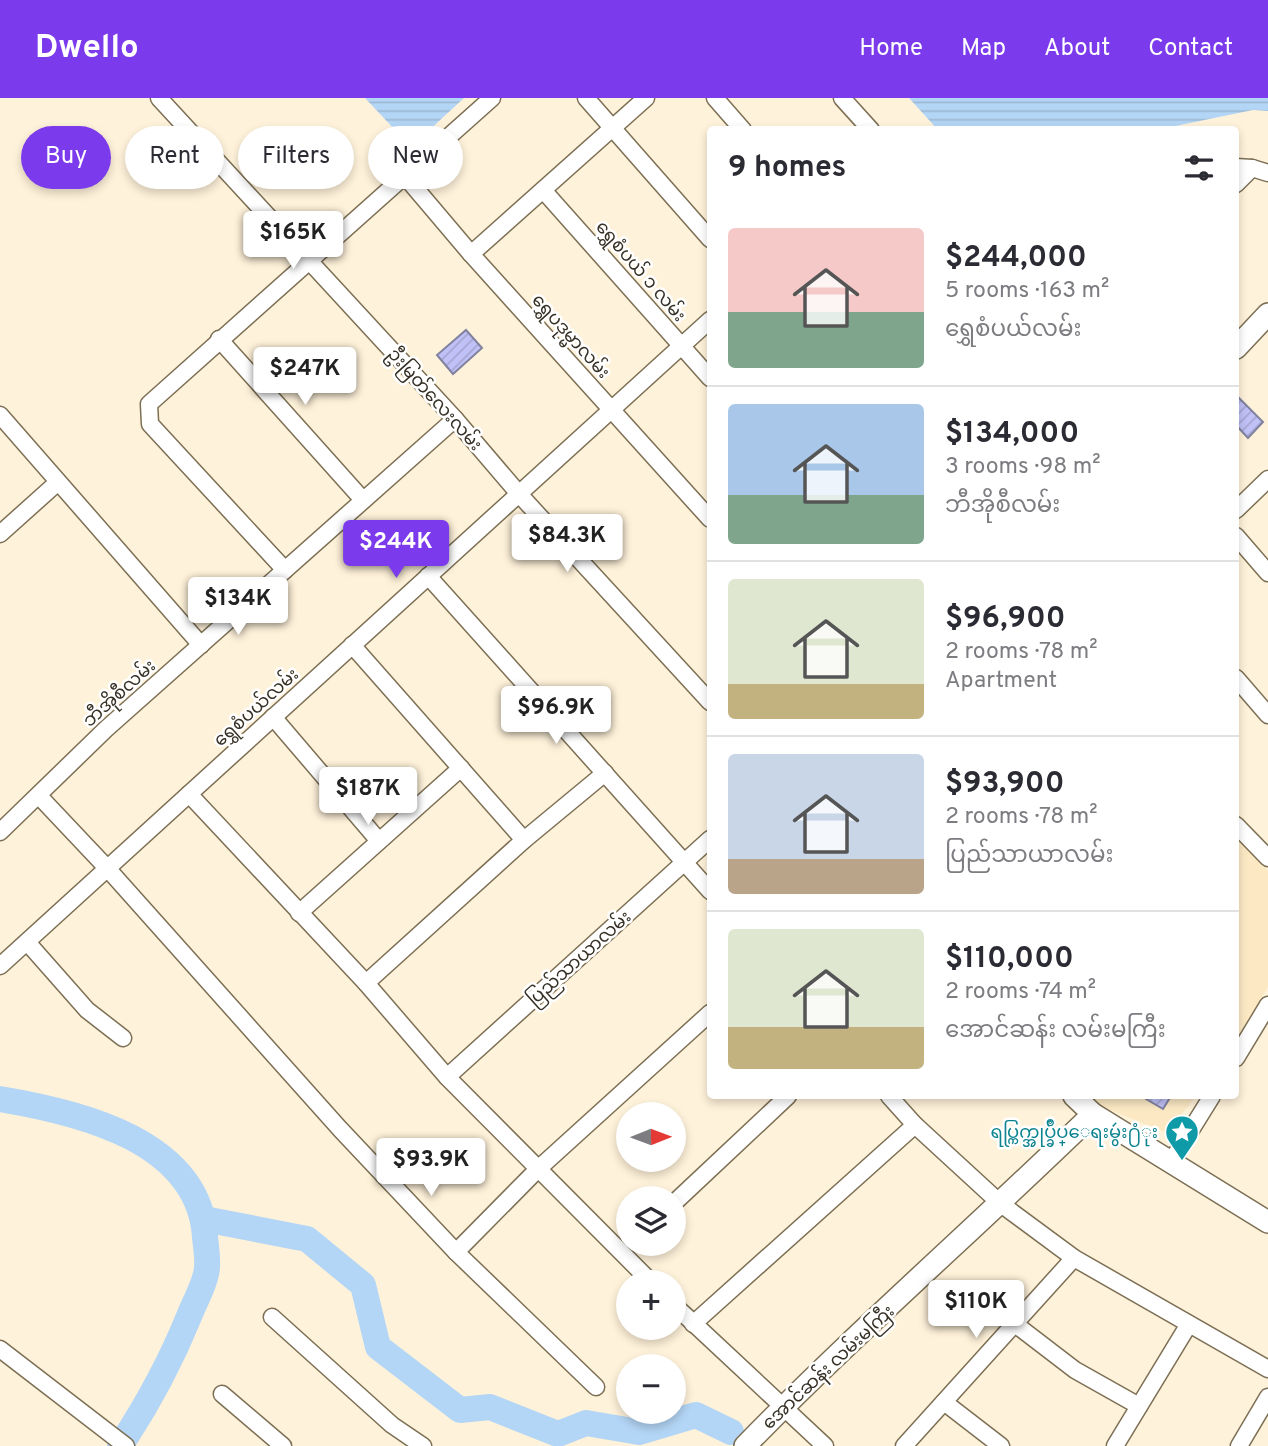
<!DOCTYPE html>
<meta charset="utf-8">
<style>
:root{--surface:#fff;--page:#f7f7f7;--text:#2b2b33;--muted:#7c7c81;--line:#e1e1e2;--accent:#7c3aed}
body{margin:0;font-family:Overpass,"Noto Sans Myanmar",sans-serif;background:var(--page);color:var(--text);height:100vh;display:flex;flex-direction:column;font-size:26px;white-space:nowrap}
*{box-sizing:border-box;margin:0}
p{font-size:23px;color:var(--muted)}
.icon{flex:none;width:38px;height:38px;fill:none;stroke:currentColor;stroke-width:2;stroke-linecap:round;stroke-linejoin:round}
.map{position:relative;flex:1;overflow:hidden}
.sheet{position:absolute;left:707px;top:28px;width:532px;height:973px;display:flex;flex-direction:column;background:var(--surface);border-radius:7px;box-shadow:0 4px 10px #0003}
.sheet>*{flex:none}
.guide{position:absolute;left:21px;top:28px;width:581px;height:63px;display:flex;gap:14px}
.needle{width:46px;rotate:89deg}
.tools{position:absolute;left:616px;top:1004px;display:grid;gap:14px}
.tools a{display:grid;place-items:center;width:70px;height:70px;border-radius:50%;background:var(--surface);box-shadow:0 4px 10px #0003;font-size:35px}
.price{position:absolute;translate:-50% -60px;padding:0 16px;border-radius:7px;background:#fff;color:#222;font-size:23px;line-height:46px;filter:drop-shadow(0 2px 4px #0008)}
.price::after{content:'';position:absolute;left:50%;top:42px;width:21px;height:16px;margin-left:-10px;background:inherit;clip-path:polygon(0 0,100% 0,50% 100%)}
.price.selected{background:var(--accent);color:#fff}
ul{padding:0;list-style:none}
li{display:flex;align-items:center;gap:21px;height:175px;padding:0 21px}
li+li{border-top:2px solid var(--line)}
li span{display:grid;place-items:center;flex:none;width:196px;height:140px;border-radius:7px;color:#555}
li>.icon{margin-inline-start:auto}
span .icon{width:84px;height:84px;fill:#fffc;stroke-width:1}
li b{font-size:30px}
h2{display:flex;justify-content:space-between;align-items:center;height:84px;padding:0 21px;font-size:30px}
.tag{padding:0 24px;border-radius:32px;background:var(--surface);box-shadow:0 4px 10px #0003;font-size:24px;line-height:63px}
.tag.selected{background:var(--accent);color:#fff}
header{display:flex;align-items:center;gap:42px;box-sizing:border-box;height:98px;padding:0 35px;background:var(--accent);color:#fff}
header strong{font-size:33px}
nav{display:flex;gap:38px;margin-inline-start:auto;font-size:24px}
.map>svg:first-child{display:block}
.built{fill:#fce9c4}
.water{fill:url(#water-rules)}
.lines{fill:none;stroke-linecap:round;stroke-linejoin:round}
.river{stroke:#b4d6f6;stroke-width:26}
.building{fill:url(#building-hatch);stroke:#81829f;stroke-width:2}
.minor-casing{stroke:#7c6f54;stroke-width:19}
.major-casing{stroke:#7c6f54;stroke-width:24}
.minor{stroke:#fff;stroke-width:16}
.major{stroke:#fff;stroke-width:21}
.labels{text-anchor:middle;stroke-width:5;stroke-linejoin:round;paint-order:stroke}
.street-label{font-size:18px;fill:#363025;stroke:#fff}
.culture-label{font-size:18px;fill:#0d838f;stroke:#fff;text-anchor:end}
</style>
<header>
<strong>Dwello</strong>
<nav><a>Home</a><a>Map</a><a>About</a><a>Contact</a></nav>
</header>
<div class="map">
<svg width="1268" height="1348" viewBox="0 0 1268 1348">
<defs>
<pattern id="water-rules" width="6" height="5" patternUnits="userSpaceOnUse" patternTransform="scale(1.75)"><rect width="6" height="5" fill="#b4d6f6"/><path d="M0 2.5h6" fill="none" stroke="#9bb8d3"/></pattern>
<pattern id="building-hatch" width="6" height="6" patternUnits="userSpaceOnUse" patternTransform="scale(1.75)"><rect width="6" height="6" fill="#c0c1f7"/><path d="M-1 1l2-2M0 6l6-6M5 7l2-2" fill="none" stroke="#a6a6d4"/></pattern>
</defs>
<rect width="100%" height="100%" fill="#fff2da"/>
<g class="built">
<polygon points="1236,739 1268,773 1268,889 1236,943"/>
<polygon points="1088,998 1196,998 1167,1035 1098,1007"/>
</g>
<g class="water">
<polygon points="365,0 464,0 411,49"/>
<polygon points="909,0 1268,0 1268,13 1253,12 1161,31 938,32"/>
</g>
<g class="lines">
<g class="river">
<path d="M0,1001C78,1014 199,1042 205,1139C206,1150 209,1165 206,1176C203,1190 195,1203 190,1216C171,1263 148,1306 120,1348"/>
<polyline points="204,1121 307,1141 363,1187 378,1249 460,1312 490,1309 558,1336 586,1325 639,1334 696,1317 731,1334"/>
</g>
</g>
<g class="building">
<polygon points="466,232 482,250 453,276 437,257"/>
<polygon points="1236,297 1263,324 1248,340 1236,327"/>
<polygon points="1141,998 1171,998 1163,1011"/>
</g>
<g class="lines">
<g class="minor-casing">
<g id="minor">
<polyline points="159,0 455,321 519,396 710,604"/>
<polyline points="586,0 710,141"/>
<polyline points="715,0 743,32"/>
<polyline points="842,0 871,32"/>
<polyline points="1236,69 1252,70 1268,75"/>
<polyline points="405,78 471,156 710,421"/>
<polyline points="1236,86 1252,70"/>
<polyline points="543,92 710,280"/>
<polyline points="471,156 646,0"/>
<polyline points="219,241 363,402"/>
<polyline points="0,317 201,547"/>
<polyline points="1236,412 1268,381"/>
<polyline points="0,436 58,384"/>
<polyline points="1236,438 1268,475"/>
<polyline points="285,472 150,326 149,306 492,0"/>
<polyline points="428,478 710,793"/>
<polyline points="352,547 524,742"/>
<polyline points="1236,580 1268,617"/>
<polyline points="273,619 379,743"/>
<polyline points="189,696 366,885 447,979 652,1185"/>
<polyline points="39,698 107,770 340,1031 456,1154"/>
<polyline points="1236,727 1268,760"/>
<polyline points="0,734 106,631 455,321"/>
<polyline points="299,815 461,670"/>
<polyline points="27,844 87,912 123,940"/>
<polyline points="0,868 710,222"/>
<polyline points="366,885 524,742 605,675"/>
<polyline points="1236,960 1268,907"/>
<polyline points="447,979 710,741"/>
<polyline points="889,998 915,1027 1001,1106 1074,1160 1268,1271"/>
<polyline points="1171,1064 1212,998"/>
<polyline points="674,1105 788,998"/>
<polyline points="674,1207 825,1348"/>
<polyline points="272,1219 392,1327 423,1348"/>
<polyline points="693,1226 915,1027"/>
<polyline points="1015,1226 1075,1272 1139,1308"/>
<polyline points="0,1251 126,1348"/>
<polyline points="596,1289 456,1154 538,1071 710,915"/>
<polyline points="222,1296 283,1348"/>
<polyline points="944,1304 1001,1348"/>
<polyline points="904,1348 1074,1160"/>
<polyline points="1115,1348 1189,1226"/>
<polyline points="1239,1348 1268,1299"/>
</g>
</g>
<g class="major-casing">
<g id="major">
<polyline points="1236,250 1268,216"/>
<polyline points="1074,998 1093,1016 1268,1124"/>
<path d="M745,1348C857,1233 978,1128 1093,1016"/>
</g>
</g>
<use href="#minor" class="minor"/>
<use href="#major" class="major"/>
</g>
<defs>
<g id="sight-pin" transform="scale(1.75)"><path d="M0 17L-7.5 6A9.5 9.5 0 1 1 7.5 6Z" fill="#0f9aa8" stroke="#fff"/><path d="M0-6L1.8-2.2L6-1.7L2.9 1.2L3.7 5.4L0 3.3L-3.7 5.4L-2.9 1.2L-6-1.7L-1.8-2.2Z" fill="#fff"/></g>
</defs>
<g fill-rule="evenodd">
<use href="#sight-pin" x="1182" y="1034"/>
</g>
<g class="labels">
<g class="street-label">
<text transform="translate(641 173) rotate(49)" y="6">ရွှေစံပယ် ၁ လမ်း</text>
<text transform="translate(571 238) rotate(48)" y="6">ရွှေပဒုမ္မာလမ်း</text>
<text transform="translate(435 301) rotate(48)" y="6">ဦးမြတ်လေးလမ်း</text>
<text transform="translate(119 595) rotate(-42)" y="6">ဘီအိုစီလမ်း</text>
<text transform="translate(256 609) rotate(-42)" y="6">ရွှေစံပယ်လမ်း</text>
<text transform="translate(579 860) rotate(-42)" y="6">ပြည်သာယာလမ်း</text>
<text transform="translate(828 1269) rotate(-43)" y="6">အောင်ဆန်း လမ်းမကြီး</text>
</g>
<g class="culture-label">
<text x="1158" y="1040">ရပ္ကြက္အုပ္ခ်ဳပ္ေရးမွဴး႐ံုး</text>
</g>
</g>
</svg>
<div class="tools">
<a><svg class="needle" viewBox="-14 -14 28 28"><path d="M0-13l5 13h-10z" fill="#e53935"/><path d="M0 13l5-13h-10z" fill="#7c7c81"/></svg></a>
<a><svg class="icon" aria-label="layers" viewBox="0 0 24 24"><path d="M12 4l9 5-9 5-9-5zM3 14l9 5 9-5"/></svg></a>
<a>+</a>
<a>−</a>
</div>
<b class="price" style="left:293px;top:173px">$165K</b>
<b class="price" style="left:305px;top:309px">$247K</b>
<b class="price" style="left:567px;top:476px">$84.3K</b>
<b class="price selected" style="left:396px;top:482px">$244K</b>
<b class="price" style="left:238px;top:539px">$134K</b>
<b class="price" style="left:556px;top:648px">$96.9K</b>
<b class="price" style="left:368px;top:729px">$187K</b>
<b class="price" style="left:431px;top:1100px">$93.9K</b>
<b class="price" style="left:976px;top:1242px">$110K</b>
<div class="guide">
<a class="tag selected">Buy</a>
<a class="tag">Rent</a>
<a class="tag">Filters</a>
<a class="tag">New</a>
</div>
<section class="sheet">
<h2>9 homes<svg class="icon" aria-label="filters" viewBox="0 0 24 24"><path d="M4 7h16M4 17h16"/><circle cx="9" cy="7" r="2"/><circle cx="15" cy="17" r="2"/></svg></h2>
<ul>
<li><span style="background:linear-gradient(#f6c9c9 60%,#7fa58c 0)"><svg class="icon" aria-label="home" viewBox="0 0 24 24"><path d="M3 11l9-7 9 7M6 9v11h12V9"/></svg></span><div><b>$244,000</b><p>5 rooms · 163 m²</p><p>ရွှေစံပယ်လမ်း</p></div></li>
<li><span style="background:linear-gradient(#a9c7e8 65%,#7fa58c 0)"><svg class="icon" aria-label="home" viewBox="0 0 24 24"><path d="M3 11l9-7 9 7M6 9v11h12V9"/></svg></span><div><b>$134,000</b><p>3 rooms · 98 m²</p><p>ဘီအိုစီလမ်း</p></div></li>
<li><span style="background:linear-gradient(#dfe7d0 75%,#c2b280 0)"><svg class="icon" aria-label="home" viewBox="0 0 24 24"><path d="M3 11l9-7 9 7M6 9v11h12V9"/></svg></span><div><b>$96,900</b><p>2 rooms · 78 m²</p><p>Apartment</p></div></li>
<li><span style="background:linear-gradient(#c9d6e8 75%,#b9a48a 0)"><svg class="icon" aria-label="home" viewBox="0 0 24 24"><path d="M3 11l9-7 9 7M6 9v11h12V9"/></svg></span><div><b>$93,900</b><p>2 rooms · 78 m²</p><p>ပြည်သာယာလမ်း</p></div></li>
<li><span style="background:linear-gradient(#dfe7d0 70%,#c2b280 0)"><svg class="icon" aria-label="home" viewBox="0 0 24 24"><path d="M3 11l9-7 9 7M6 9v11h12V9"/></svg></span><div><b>$110,000</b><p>2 rooms · 74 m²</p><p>အောင်ဆန်း လမ်းမကြီး</p></div></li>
</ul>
</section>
</div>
